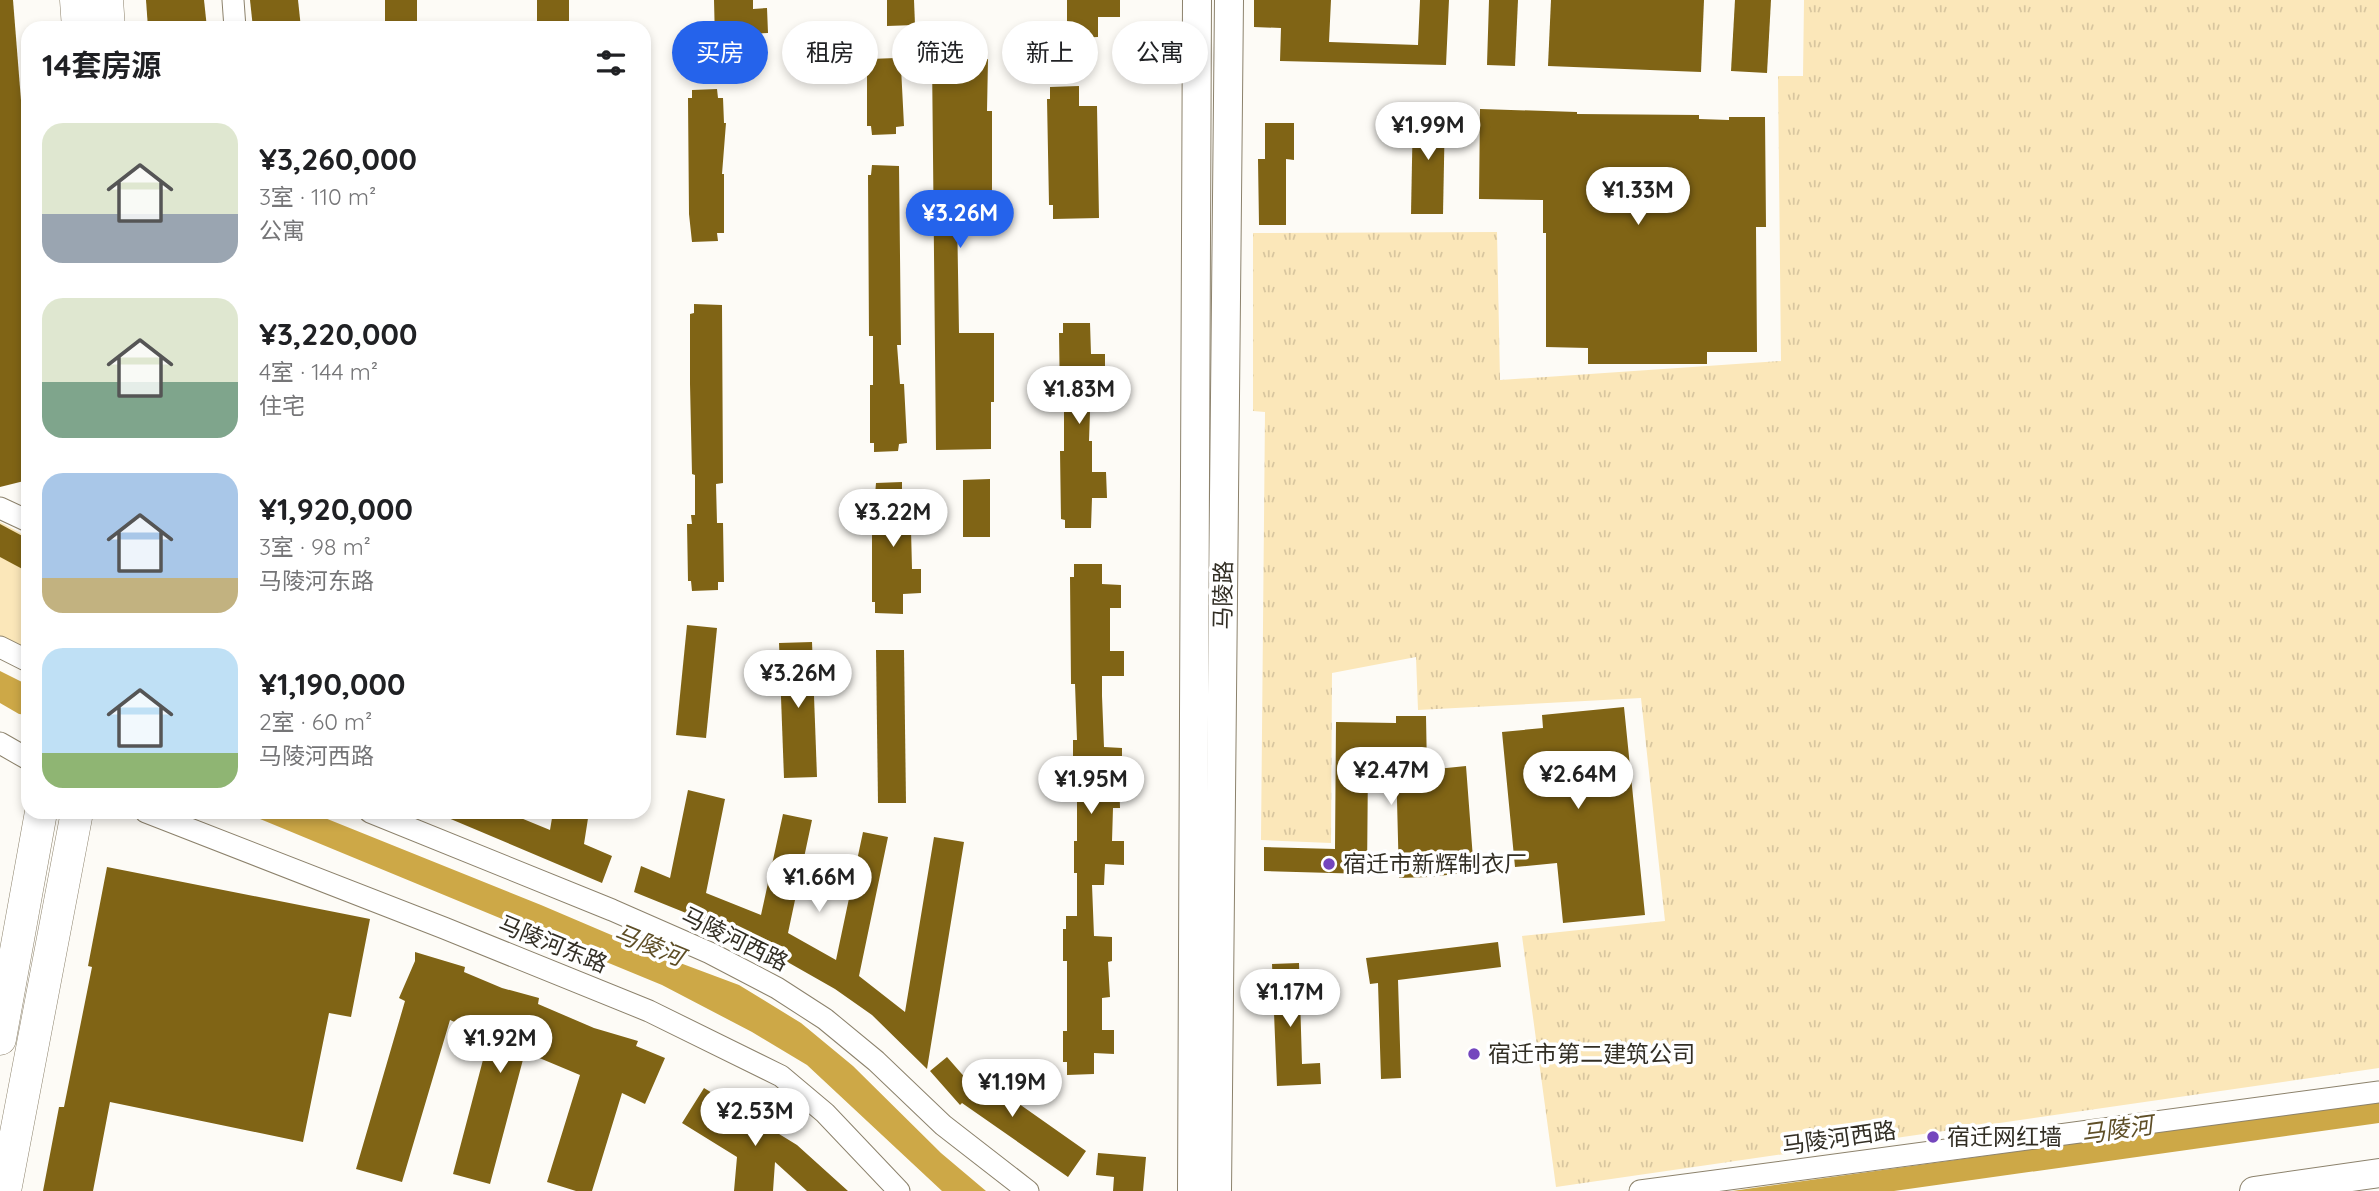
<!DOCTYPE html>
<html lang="zh">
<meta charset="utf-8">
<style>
:root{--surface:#fff;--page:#f2f2f2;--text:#202124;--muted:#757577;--accent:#2563eb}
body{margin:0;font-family:Quicksand,"Noto Sans SC",sans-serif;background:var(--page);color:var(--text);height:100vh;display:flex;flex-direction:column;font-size:26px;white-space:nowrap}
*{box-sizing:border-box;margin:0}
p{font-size:23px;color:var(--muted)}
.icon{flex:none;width:38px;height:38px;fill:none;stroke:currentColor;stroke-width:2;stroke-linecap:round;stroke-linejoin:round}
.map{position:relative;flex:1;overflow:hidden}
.sheet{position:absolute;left:21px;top:21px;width:630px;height:798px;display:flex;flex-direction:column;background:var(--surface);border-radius:21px;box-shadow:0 4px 10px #0003}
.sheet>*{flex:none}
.hud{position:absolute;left:672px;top:21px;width:665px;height:63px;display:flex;gap:14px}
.price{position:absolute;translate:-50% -60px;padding:0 16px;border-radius:24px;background:#fff;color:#222;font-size:23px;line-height:46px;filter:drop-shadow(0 2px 4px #0008)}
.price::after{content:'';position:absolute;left:50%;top:42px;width:21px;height:16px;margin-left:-10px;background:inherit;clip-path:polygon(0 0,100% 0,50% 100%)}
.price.selected{background:var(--accent);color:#fff}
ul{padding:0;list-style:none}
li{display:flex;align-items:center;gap:21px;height:175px;padding:0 21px}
li span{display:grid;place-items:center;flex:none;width:196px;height:140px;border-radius:21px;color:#555}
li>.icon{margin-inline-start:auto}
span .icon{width:84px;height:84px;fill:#fffc;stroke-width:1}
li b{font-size:30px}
h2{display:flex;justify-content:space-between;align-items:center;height:84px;padding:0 21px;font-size:30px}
.chip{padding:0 24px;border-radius:32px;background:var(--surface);box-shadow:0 4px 10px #0003;font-size:24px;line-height:63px}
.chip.selected{background:var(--accent);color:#fff}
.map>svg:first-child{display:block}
.grass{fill:url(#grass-tufts)}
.garden{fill:#fbe7b9}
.water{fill:#cda847}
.building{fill:#806415}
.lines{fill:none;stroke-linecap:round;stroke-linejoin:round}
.street-casing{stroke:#8c826c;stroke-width:23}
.secondary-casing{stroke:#8c826c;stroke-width:30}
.primary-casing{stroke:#8c826c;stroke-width:33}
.street{stroke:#fff;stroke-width:21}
.secondary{stroke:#fff;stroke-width:28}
.primary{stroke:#fff;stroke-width:32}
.poi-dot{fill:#7446bd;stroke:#fff;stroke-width:2.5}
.labels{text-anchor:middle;stroke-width:7;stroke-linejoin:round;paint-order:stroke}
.street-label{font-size:23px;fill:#322e24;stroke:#fff}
.poi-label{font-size:23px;fill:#322e24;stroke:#fff;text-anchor:start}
.water-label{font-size:24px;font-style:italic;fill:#5e4e26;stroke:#fff}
</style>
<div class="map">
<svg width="2379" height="1191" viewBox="0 0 2379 1191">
<defs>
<pattern id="grass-tufts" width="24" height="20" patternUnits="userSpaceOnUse" patternTransform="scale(1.75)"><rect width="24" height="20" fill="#fbe7b9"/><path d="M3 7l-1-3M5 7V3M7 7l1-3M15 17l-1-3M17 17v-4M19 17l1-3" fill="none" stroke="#d8c69f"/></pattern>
</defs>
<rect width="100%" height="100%" fill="#fdfbf6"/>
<polygon class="grass" points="1804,0 2379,0 2379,1068 1556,1187 1522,936 1665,921 1641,698 1418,710 1416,657 1332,673 1331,843 1261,840 1265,412 1253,411 1253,233 1497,232 1500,380 1781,361 1778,76 1803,76"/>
<polygon class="garden" points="0,522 28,537 28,650 0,636"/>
<g class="water">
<polygon points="0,671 28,685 28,715 19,714 0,703"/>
<polygon points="243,812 310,812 541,905 656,954 739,985 801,1023 853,1066 941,1153 986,1191 942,1191 807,1065 752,1032 662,985"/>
<polygon points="2379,1101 2379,1123 1894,1191 1732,1191"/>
</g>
<g class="building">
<polygon points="0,0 13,0 28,188 28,480 0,487"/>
<polygon points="146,0 204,0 207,28 148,28"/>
<polygon points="250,0 298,0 301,28 253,28"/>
<rect x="385" y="0" width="32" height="28"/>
<rect x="537" y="0" width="32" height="28"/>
<polygon points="714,0 753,0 753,9 767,8 768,33 746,34 746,54 718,54 719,41 715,41"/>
<polygon points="887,0 914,0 915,25 887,26"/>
<polygon points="1067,0 1120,0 1120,17 1098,17 1098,37 1071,38 1071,24 1067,25"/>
<polygon points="1254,0 1331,0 1329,42 1418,45 1420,0 1449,0 1446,65 1280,61 1281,28 1254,27"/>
<polygon points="1489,0 1518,0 1515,66 1487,65"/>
<polygon points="1551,0 1704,0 1701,72 1548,66"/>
<polygon points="1735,0 1771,0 1767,73 1731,71"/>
<polygon points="896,58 897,67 901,67 904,126 896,127 896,134 872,135 871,126 867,126 867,68 870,68 870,59"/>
<polygon points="932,58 988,59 987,111 992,111 992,211 957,211 959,333 994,333 994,402 991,402 991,449 936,450"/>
<polygon points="1079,86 1079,106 1097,106 1099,218 1053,219 1053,205 1049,205 1047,99 1050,99 1050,87"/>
<polygon points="717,89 718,98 723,98 724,123 726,123 722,174 724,174 724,233 717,233 718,241 692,242 689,214 688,98 692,98 692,90"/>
<polygon points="1480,109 1577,112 1577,114 1699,115 1699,119 1729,120 1729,117 1765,117 1766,227 1756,227 1757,352 1707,352 1707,364 1588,364 1588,348 1546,347 1546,233 1543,233 1543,200 1479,199"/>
<polygon points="1413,110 1445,111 1443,214 1411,214"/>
<polygon points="1265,123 1294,123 1294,160 1286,159 1286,225 1259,225 1258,159 1265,159"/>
<polygon points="872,165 899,166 901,345 897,345 900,384 904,384 907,443 899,444 898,451 874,452 874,443 870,443 870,385 873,385 873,336 869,336 868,175 871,175"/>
<polygon points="694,304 722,305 723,483 716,484 717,523 723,523 724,582 718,582 718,590 692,591 691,581 688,581 687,524 692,524 691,515 695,515 695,475 692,474 690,384 690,314 694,313"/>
<polygon points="1063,323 1090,323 1091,354 1105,354 1105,380 1091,381 1089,441 1092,441 1092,472 1106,472 1107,498 1092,498 1091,528 1065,528 1065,520 1061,519 1060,451 1064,451 1064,402 1060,401 1059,333 1063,333"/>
<polygon points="990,479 990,537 963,537 963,480"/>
<polygon points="902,482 902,503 920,503 920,529 911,529 912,569 921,569 921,593 903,594 903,614 875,613 875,602 872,602 872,495 875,495 876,483"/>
<polygon points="0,524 28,539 28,572 0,557"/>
<polygon points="1074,564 1102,564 1102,584 1121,585 1121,608 1110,608 1110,651 1124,651 1124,676 1102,676 1102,696 1104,747 1122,748 1122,772 1119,772 1120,808 1113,808 1112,841 1124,841 1124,865 1105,864 1104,885 1092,885 1094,936 1112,937 1112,961 1108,962 1110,997 1102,998 1102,1030 1114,1030 1114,1054 1094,1053 1094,1074 1067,1075 1067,1062 1063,1062 1063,1031 1067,1031 1067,961 1063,961 1063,929 1066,929 1066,916 1077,916 1077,873 1074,873 1074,841 1077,841 1077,772 1073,772 1073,740 1077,740 1075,684 1071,684 1070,577 1074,577"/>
<polygon points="687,625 717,628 706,738 676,735"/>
<polygon points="812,642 817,777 784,778 779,643"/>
<polygon points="876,650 904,650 906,803 878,803"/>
<polygon points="1624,707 1645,915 1563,923 1557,863 1515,867 1502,732 1543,728 1542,715"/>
<polygon points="1396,716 1426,716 1427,770 1466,766 1474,872 1429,877 1399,878 1396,762 1368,763 1367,874 1264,871 1264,847 1335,849 1336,722 1396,723"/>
<polygon points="688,790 725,799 706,893 761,915 783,814 812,820 788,933 836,960 863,832 888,837 859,976 905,1012 934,837 964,842 927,1069 872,1015 835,989 738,934 634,892 641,866 670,878"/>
<polygon points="434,812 506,812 550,830 553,812 589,812 584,844 612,856 602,883"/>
<polygon points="107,867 370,919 351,1017 329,1013 303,1142 110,1102 93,1191 43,1191 59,1107 64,1107 92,967 88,966"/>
<polygon points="1498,942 1501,967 1398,980 1401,1078 1381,1079 1378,983 1370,984 1366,958"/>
<polygon points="415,952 465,967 464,972 502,988 539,998 538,1004 594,1028 638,1041 636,1046 665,1058 645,1104 622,1093 592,1191 576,1191 547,1182 580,1075 525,1052 490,1184 453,1174 489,1037 450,1020 402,1182 356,1169 405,1001 399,998 415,961"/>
<polygon points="1299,963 1302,1064 1320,1063 1321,1084 1277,1086 1272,964"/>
<polygon points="947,1057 982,1097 991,1084 1086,1151 1068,1177 962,1103 960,1105 930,1071"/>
<polygon points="704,1088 797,1145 848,1191 807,1191 775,1162 773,1191 734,1191 737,1157 682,1123"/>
<polygon points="1098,1153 1146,1157 1143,1191 1113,1191 1114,1177 1096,1175"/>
</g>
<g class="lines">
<g class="street-casing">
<g id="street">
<polyline points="233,0 235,28"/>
<polyline points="0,508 28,521"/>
<polyline points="0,647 28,661"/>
<polyline points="0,743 28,759"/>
<polyline points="146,812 444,928 649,1011 781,1076 825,1113 899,1191"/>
<polyline points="370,812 612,910 710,953 777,988 825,1019 876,1061 943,1125 1028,1191"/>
<polyline points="1640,1191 2379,1092"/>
</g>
</g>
<g class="secondary-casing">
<g id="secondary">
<polyline points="1192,1191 1197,0"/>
<polyline points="1217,1191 1229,0"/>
<polyline points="2254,1191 2379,1173"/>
</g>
</g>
<g class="primary-casing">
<g id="primary">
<polyline points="76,0 78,28"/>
<polyline points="107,0 109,28"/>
<polyline points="0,1039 41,812"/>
<polyline points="5,1191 77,812"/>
</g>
</g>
<use href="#street" class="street"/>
<use href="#secondary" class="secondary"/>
<use href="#primary" class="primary"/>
</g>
<g class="poi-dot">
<circle cx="1329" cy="864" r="7"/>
<circle cx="1474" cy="1054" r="7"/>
<circle cx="1933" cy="1137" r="7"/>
</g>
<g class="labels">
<g class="street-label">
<text transform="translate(1223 595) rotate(-89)" y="8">马陵路</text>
<text transform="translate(735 939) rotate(26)" y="8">马陵河西路</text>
<text transform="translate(553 944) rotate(22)" y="8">马陵河东路</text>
<text transform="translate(1839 1138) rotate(-8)" y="8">马陵河西路</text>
</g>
<g class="poi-label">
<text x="1343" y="872">宿迁市新辉制衣厂</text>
<text x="1488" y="1062">宿迁市第二建筑公司</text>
<text x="1947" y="1145">宿迁网红墙</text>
</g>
<g class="water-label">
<text transform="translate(649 945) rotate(22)" y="8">马陵河</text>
<text transform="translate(2117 1130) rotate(-8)" y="8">马陵河</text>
</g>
</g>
</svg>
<b class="price" style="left:1428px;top:162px">¥1.99M</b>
<b class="price" style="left:1638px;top:227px">¥1.33M</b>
<b class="price selected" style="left:960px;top:250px">¥3.26M</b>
<b class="price" style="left:1079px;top:426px">¥1.83M</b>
<b class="price" style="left:893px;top:549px">¥3.22M</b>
<b class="price" style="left:798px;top:710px">¥3.26M</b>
<b class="price" style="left:1391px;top:807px">¥2.47M</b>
<b class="price" style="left:1578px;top:811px">¥2.64M</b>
<b class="price" style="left:1091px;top:816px">¥1.95M</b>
<b class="price" style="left:819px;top:914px">¥1.66M</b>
<b class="price" style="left:1290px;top:1029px">¥1.17M</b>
<b class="price" style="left:500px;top:1075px">¥1.92M</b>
<b class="price" style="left:1012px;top:1119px">¥1.19M</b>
<b class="price" style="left:755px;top:1148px">¥2.53M</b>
<div class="hud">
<a class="chip selected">买房</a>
<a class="chip">租房</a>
<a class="chip">筛选</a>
<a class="chip">新上</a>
<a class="chip">公寓</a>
</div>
<section class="sheet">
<h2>14套房源<svg class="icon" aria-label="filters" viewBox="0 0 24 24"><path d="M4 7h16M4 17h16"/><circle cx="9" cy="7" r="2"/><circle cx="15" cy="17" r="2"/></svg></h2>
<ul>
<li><span style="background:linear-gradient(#dfe7d0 65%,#9aa5b1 0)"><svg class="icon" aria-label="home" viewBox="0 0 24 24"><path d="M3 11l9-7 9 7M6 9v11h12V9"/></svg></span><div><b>¥3,260,000</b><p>3室 · 110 m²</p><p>公寓</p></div></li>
<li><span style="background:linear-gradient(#dfe7d0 60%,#7fa58c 0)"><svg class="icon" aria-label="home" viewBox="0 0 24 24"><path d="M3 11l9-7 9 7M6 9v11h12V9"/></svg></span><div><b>¥3,220,000</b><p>4室 · 144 m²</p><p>住宅</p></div></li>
<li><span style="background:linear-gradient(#a9c7e8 75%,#c2b280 0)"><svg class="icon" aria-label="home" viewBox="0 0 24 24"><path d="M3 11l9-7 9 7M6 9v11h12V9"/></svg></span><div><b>¥1,920,000</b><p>3室 · 98 m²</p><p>马陵河东路</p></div></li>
<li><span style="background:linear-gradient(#bfe0f5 75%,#8fb573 0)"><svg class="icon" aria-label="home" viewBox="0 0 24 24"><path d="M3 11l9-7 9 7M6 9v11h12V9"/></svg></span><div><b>¥1,190,000</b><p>2室 · 60 m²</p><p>马陵河西路</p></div></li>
</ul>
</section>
</div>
